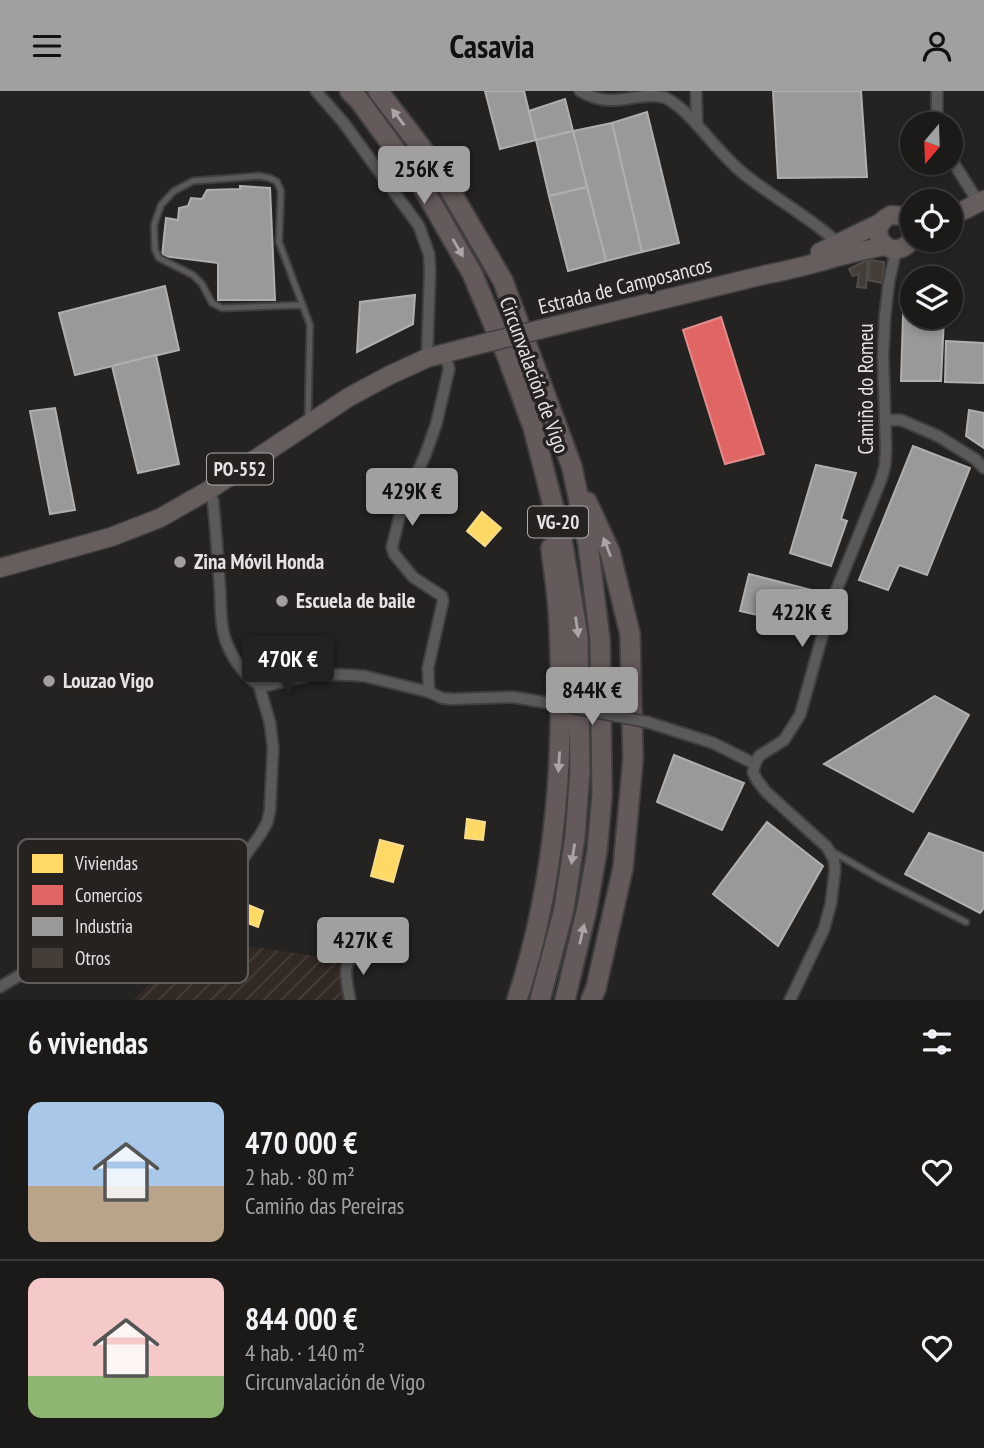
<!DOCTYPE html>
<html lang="es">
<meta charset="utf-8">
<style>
:root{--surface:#1c1a19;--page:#292726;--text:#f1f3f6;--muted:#a0a1a2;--line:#3a3838;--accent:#a2a09e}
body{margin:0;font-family:"PT Sans Narrow",sans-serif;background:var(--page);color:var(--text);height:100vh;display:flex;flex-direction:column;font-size:26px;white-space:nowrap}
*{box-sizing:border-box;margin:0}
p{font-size:23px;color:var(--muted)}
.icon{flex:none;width:38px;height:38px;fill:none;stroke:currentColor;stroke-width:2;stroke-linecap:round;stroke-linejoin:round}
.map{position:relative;height:909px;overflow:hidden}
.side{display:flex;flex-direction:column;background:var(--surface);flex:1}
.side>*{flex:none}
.needle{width:46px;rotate:199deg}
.tools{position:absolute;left:900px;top:21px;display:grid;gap:14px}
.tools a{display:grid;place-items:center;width:63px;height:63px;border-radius:50%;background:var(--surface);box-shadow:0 4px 10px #0003,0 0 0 2px var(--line);font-size:35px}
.price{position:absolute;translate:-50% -60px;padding:0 16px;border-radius:7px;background:var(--accent);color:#111;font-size:23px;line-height:46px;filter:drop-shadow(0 2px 4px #0008)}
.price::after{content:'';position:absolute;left:50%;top:42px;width:21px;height:16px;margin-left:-10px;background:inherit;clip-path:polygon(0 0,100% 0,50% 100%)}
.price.selected{background:#222;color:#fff}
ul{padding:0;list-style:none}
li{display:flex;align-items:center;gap:21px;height:175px;padding:0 28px}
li+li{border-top:2px solid var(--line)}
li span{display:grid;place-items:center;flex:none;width:196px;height:140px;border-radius:14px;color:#555}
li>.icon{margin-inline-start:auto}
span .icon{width:84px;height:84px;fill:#fffc;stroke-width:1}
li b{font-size:30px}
h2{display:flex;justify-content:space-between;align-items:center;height:84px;padding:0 28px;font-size:30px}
header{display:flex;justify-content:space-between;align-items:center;height:91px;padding:0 28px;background:var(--accent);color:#111;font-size:32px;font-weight:800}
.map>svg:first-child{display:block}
.industrial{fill:url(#industrial-furrows)}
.homes{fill:#ffd966;stroke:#f8dc8b;stroke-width:2}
.shops{fill:#e06666;stroke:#e28c8b;stroke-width:2}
.industry{fill:#999;stroke:#b0afaf;stroke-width:2}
.building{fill:#453e38;stroke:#4f4d4b;stroke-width:2}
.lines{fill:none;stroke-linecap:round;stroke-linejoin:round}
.service-casing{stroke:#413f3e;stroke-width:9}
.minor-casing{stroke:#413f3e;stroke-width:14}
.primary-casing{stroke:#413f3e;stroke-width:21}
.motorway-casing{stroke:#413f3e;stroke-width:23}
.service{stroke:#5c5a59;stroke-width:5}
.minor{stroke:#5c5a59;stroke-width:10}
.primary{stroke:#655e5c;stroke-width:18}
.motorway{stroke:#655a5a;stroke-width:19}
.minor-bridge-casing{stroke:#413f3e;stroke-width:14;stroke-linecap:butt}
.primary-bridge-casing{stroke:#413f3e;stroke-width:21;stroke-linecap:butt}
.minor-bridge{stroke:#5c5a59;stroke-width:10}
.primary-bridge{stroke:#655e5c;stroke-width:18}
.oneway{fill:#aca5a5}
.poi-dot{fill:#a2a09e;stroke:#262220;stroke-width:2.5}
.labels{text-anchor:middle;stroke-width:7;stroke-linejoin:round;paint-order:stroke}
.shield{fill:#262220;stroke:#aca9a8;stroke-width:2}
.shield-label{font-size:19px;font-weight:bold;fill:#e6e3e2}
.street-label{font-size:21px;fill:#e6e3e2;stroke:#262220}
.poi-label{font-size:21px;font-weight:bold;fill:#e6e3e2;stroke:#262220;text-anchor:start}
.key{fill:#262220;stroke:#605c5a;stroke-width:2}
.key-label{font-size:19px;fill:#e6e3e2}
</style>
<header><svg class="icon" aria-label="menu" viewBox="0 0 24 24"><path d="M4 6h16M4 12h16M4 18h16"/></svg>Casavia<svg class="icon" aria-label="person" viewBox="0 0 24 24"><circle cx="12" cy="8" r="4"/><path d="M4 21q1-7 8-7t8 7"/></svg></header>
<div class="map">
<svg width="984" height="909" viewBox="0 0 984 909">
<defs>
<pattern id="industrial-furrows" width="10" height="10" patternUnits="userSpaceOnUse" patternTransform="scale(1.75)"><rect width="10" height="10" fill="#322925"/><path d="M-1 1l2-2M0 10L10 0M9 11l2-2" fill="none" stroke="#463e3a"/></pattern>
</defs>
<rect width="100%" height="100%" fill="#252321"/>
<polygon class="industrial" points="233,853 342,869 341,886 346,909 133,909 171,872"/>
<g class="homes">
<polygon points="482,421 501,437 485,455 467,440"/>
<polygon points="467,728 485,731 483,749 465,747"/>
<polygon points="380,749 403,755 393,791 371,785"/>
<polygon points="243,812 263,820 258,836 237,828"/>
</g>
<polygon class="shops" points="721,226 764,363 725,373 683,239"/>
<g class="industry">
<polygon points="485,0 524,0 536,49 500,58"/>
<polygon points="773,0 861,0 867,86 778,87"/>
<polygon points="565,8 573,40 536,49 529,20"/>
<polygon points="647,21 679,152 642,161 612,32"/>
<polygon points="612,32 642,161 606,170 573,40"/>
<polygon points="573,40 587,96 549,105 536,49"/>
<polygon points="240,95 270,97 275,209 218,209 218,172 162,165 166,127 178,129 179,117 188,115 191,107 202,108 207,99 240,98"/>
<polygon points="587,96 606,170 568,180 549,105"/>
<polygon points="904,193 912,193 912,226 944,226 941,290 901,290"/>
<polygon points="165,195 179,259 75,284 59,222"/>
<polygon points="415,204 413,233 357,261 360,211"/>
<polygon points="946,250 984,252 984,292 945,291"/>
<polygon points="156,264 179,373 138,382 112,275"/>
<polygon points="55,317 75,419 50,423 30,320"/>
<polygon points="969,319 984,322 984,357 966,345"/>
<polygon points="913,355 970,377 927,484 899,474 888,499 859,489"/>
<polygon points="816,374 856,382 841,428 847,430 831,475 790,462"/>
<polygon points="749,483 815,500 805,535 740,520"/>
<polygon points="935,605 969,624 913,721 824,673"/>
<polygon points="674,664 744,692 722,739 657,711"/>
<polygon points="767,731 823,775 778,855 713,803"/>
<polygon points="929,742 984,762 984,817 980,822 905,783"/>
</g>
<g class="building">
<polygon points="868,169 866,197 857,196 859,183 853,185 849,178"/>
<polygon points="870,169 884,171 882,192 868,189"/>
</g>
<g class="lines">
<g class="service-casing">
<g id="service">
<polyline points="303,214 222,217 212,212 202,193 193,184 159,167 155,159 154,134 161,114 174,100 193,90 259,85 270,87 277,91 281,100 279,151 310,234 308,327"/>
<polyline points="833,761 882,789 966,831"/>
</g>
</g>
<g class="minor-casing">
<g id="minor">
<polyline points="316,0 343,31 419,135 429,163 430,179 427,267"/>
<path d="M580,0C614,20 634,0 663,6C677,11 691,27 700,37C714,53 728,70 744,83C775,108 810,126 839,153"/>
<polyline points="696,0 697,34"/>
<polyline points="937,0 937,33"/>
<polyline points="950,66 975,106"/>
<polyline points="885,329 901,329 938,345 975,368 984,377"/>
<path d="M209,399L213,410C216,440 218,469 220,498C221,516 220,536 227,553C233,568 250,594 266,595L314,583L349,584L364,585L429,601L442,607L453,608L513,606L543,611"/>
<polyline points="429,601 428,577 443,510 442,505 413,486 394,463 392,456 403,412 424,367 436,334 449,278 445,262"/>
<polyline points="647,631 713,652 755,673"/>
<path d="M0,896L42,871L53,868L92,867C108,851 127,815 155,824C179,827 188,832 208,816L260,744L267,732L270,719L273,657L270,632L259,594"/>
<path d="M350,909C348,896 339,867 358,863C363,862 370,863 375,863"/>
<polyline points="790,909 824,838 831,812 835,779 834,769 827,756 766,701 757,689 753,681 755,673 759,665 784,649 800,624 832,510 881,389 885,375 886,357 883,265 885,225 889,190 896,159"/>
</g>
</g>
<g class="primary-casing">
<g id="primary">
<polyline points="950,126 984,109"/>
<path d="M912,134L903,125L891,124C860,139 893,176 912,148"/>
<polyline points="820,161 882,131"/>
<path d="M558,234L768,183C808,176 845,162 885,155"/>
<polyline points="0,477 111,446 160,427 209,399 349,306 390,284 427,267 469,256"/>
</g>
</g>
<g class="motorway-casing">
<g id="motorway">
<polyline points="350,0 359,9 422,95 472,182 507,265 533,336 562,449 578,545 580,679 575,746 564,818 540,909"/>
<polyline points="378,0 437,77 503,190 572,376 588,453 600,549 602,704 597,760 587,817 565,909"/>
<polyline points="587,411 610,461 630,543 633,668 623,777 596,897 591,909"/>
<path d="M517,909C557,787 565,658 559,531C558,506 554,482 551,457"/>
</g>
</g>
<use href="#service" class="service"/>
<use href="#minor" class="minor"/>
<use href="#primary" class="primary"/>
<use href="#motorway" class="motorway"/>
<g class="minor-bridge-casing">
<polyline id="minor-bridge" points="543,611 647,631"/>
</g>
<g class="primary-bridge-casing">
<polyline id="primary-bridge" points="469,256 558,234"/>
</g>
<use href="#minor-bridge" class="minor-bridge"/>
<use href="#primary-bridge" class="primary-bridge"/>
</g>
<defs><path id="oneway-solid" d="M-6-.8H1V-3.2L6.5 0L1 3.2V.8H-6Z" transform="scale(1.75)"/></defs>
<g class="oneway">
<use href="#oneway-solid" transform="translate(398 26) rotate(-127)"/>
<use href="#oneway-solid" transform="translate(458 157) rotate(60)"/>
<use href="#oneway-solid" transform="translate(607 456) rotate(-111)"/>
<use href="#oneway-solid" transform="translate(577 536) rotate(82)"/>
<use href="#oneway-solid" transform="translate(559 671) rotate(93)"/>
<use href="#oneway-solid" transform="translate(573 763) rotate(99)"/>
<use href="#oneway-solid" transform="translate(582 843) rotate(-77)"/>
</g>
<g class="poi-dot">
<circle cx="180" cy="471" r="7"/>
<circle cx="282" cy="510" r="7"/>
<circle cx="49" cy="590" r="7"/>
</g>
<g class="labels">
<g class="shield">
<rect x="207" y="362.5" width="66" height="31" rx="5"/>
<rect x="528" y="415.5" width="60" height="31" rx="5"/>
</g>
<g class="shield-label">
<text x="240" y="385">PO-552</text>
<text x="558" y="438">VG-20</text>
</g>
<g class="street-label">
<text transform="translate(625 195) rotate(-14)" y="7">Estrada de Camposancos</text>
<text transform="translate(534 284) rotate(70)" y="7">Circunvalación de Vigo</text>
<text transform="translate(866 298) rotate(-90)" y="7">Camiño do Romeu</text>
</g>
<g class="poi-label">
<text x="194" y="478">Zina Móvil Honda</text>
<text x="296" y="517">Escuela de baile</text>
<text x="63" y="597">Louzao Vigo</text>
</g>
</g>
<rect x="18" y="748" width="230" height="144" rx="10" class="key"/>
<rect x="32" y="763" width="31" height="19" fill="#ffd966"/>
<rect x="32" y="794" width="31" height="20" fill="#e06666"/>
<rect x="32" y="826" width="31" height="19" fill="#999"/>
<rect x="32" y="857" width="31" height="20" fill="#453e38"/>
<g class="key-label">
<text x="75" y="779">Viviendas</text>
<text x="75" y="811">Comercios</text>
<text x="75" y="842">Industria</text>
<text x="75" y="874">Otros</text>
</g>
</svg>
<div class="tools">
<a><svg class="needle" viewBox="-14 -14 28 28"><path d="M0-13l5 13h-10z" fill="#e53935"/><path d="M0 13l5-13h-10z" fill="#a0a1a2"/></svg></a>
<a><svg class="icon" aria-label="locate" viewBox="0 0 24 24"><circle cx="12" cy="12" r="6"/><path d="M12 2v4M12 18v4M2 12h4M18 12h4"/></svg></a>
<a><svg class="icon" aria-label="layers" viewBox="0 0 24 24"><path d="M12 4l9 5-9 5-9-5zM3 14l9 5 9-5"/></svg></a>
</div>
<b class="price" style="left:424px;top:115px">256K €</b>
<b class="price" style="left:412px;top:437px">429K €</b>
<b class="price" style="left:802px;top:558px">422K €</b>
<b class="price selected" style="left:288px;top:605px">470K €</b>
<b class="price" style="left:592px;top:636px">844K €</b>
<b class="price" style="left:363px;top:886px">427K €</b>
</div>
<section class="side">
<h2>6 viviendas<svg class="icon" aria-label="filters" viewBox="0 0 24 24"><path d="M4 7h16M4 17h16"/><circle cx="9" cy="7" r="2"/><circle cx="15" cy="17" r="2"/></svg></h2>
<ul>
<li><span style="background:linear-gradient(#a9c7e8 60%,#b9a48a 0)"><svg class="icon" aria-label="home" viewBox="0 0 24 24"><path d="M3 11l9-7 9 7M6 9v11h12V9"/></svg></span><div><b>470 000 €</b><p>2 hab. · 80 m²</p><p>Camiño das Pereiras</p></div><svg class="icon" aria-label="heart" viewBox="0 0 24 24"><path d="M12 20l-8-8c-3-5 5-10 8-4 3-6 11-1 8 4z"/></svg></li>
<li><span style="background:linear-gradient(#f6c9c9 70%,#8fb573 0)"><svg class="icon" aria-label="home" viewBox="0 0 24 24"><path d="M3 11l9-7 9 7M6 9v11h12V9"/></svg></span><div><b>844 000 €</b><p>4 hab. · 140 m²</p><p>Circunvalación de Vigo</p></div><svg class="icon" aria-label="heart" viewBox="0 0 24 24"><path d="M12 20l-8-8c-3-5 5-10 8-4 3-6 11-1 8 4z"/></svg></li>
</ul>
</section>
